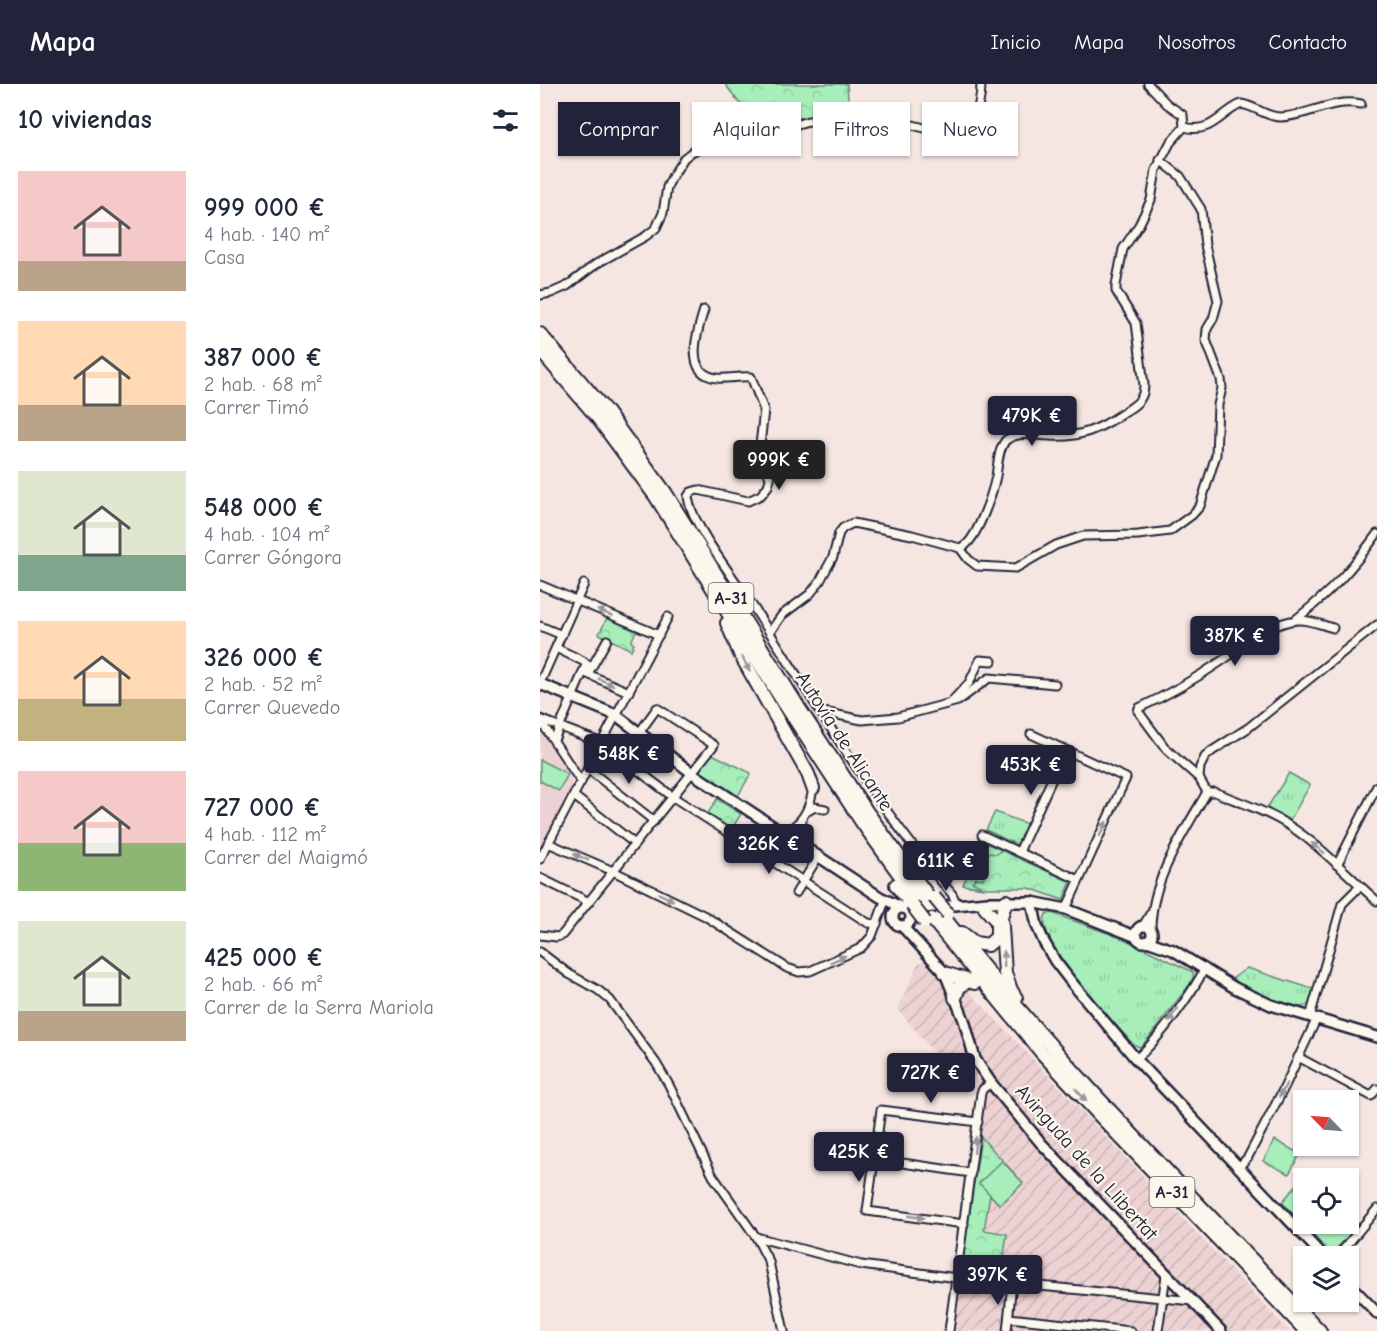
<!DOCTYPE html>
<html lang="es">
<meta charset="utf-8">
<style>
:root{--surface:#fff;--page:#f2f2f3;--text:#1f2937;--muted:#747a83;--accent:#22223b}
body{margin:0;font-family:"Comic Neue",sans-serif;background:var(--page);color:var(--text);height:100vh;display:flex;flex-direction:column;font-size:22px;white-space:nowrap}
*{box-sizing:border-box;margin:0}
p{font-size:20px;color:var(--muted)}
.icon{flex:none;width:33px;height:33px;fill:none;stroke:currentColor;stroke-width:2;stroke-linecap:round;stroke-linejoin:round}
.map{position:relative;flex:1;overflow:hidden}
.panel{display:flex;flex-direction:column;background:var(--surface);width:540px}
.panel>*{flex:none}
.hud{position:absolute;left:18px;top:18px;width:570px;height:54px;display:flex;gap:12px}
.needle{width:39px;rotate:295deg}
.controls{position:absolute;left:753px;top:1006px;display:grid;gap:12px}
.controls a{display:grid;place-items:center;width:66px;height:66px;border-radius:0px;background:var(--surface);box-shadow:0 2px 4px #0004;font-size:30px}
.price{position:absolute;translate:-50% -51px;padding:0 14px;border-radius:6px;background:var(--accent);color:#fff;font-size:20px;line-height:39px;filter:drop-shadow(0 2px 3px #0008)}
.price::after{content:'';position:absolute;left:50%;top:36px;width:18px;height:14px;margin-left:-9px;background:inherit;clip-path:polygon(0 0,100% 0,50% 100%)}
.price.selected{background:#222;color:#fff}
ul{padding:0;list-style:none}
li{display:flex;align-items:center;gap:18px;height:150px;padding:0 18px}
li span{display:grid;place-items:center;flex:none;width:168px;height:120px;border-radius:0px;color:#555}
li>.icon{margin-inline-start:auto}
span .icon{width:72px;height:72px;fill:#fffc;stroke-width:1}
li b{font-size:26px}
h2{display:flex;justify-content:space-between;align-items:center;height:72px;padding:0 18px;font-size:26px}
.tag{padding:0 21px;border-radius:0px;background:var(--surface);box-shadow:0 2px 4px #0004;font-size:21px;line-height:54px}
.tag.selected{background:var(--accent);color:#fff}
header{display:flex;align-items:center;gap:36px;box-sizing:border-box;height:84px;padding:0 30px;background:var(--accent);color:#fff}
header strong{font-size:28px}
nav{display:flex;gap:33px;margin-inline-start:auto;font-size:21px}
main{display:flex;flex:1;min-height:0}
.map>svg:first-child{display:block}
.built{fill:#edd2d3}
.industrial{fill:url(#industrial-furrows)}
.grass{fill:url(#grass-tufts);stroke:#64887a;stroke-width:1.5}
.park{fill:url(#park-crowns);stroke:#64887a;stroke-width:1.5}
.garden{fill:#a7eeba;stroke:#64887a;stroke-width:1.5}
.lines{fill:none;stroke-linecap:round;stroke-linejoin:round}
.street-casing{stroke:#22223b;stroke-width:11}
.secondary-casing{stroke:#22223b;stroke-width:14}
.highway-casing{stroke:#22223b;stroke-width:16}
.street{stroke:#fbf7ec;stroke-width:7}
.secondary{stroke:#fbf7ec;stroke-width:9}
.highway{stroke:#fbf7ec;stroke-width:12}
.highway-bridge-casing{stroke:#22223b;stroke-width:16;stroke-linecap:butt}
.highway-bridge{stroke:#fbf7ec;stroke-width:12}
.oneway{fill:#99979c}
.labels{text-anchor:middle;stroke-width:4.5;stroke-linejoin:round;paint-order:stroke}
.shield{fill:#fbf7ec;stroke:#636270;stroke-width:1.5}
.shield-label{font-size:18px;font-weight:bold;fill:#22223b}
.street-label{font-size:20px;fill:#22223b;stroke:#fbf7ec}
</style>
<header>
<strong>Mapa</strong>
<nav><a>Inicio</a><a>Mapa</a><a>Nosotros</a><a>Contacto</a></nav>
</header>
<main>
<section class="panel">
<h2>10 viviendas<svg class="icon" aria-label="filters" viewBox="0 0 24 24"><path d="M4 7h16M4 17h16"/><circle cx="9" cy="7" r="2"/><circle cx="15" cy="17" r="2"/></svg></h2>
<ul>
<li><span style="background:linear-gradient(#f6c9c9 75%,#b9a48a 0)"><svg class="icon" aria-label="home" viewBox="0 0 24 24"><path d="M3 11l9-7 9 7M6 9v11h12V9"/></svg></span><div><b>999 000 €</b><p>4 hab. · 140 m²</p><p>Casa</p></div></li>
<li><span style="background:linear-gradient(#ffd9b3 70%,#b9a48a 0)"><svg class="icon" aria-label="home" viewBox="0 0 24 24"><path d="M3 11l9-7 9 7M6 9v11h12V9"/></svg></span><div><b>387 000 €</b><p>2 hab. · 68 m²</p><p>Carrer Timó</p></div></li>
<li><span style="background:linear-gradient(#dfe7d0 70%,#7fa58c 0)"><svg class="icon" aria-label="home" viewBox="0 0 24 24"><path d="M3 11l9-7 9 7M6 9v11h12V9"/></svg></span><div><b>548 000 €</b><p>4 hab. · 104 m²</p><p>Carrer Góngora</p></div></li>
<li><span style="background:linear-gradient(#ffd9b3 65%,#c2b280 0)"><svg class="icon" aria-label="home" viewBox="0 0 24 24"><path d="M3 11l9-7 9 7M6 9v11h12V9"/></svg></span><div><b>326 000 €</b><p>2 hab. · 52 m²</p><p>Carrer Quevedo</p></div></li>
<li><span style="background:linear-gradient(#f6c9c9 60%,#8fb573 0)"><svg class="icon" aria-label="home" viewBox="0 0 24 24"><path d="M3 11l9-7 9 7M6 9v11h12V9"/></svg></span><div><b>727 000 €</b><p>4 hab. · 112 m²</p><p>Carrer del Maigmó</p></div></li>
<li><span style="background:linear-gradient(#dfe7d0 75%,#b9a48a 0)"><svg class="icon" aria-label="home" viewBox="0 0 24 24"><path d="M3 11l9-7 9 7M6 9v11h12V9"/></svg></span><div><b>425 000 €</b><p>2 hab. · 66 m²</p><p>Carrer de la Serra Mariola</p></div></li>
</ul>
</section>
<div class="map">
<svg width="837" height="1247" viewBox="0 0 837 1247">
<defs>
<pattern id="industrial-furrows" width="10" height="10" patternUnits="userSpaceOnUse" patternTransform="scale(1.5)"><rect width="10" height="10" fill="#edd2d3"/><path d="M-1 1l2-2M0 10L10 0M9 11l2-2" fill="none" stroke="#cbb4b6"/></pattern>
<pattern id="grass-tufts" width="24" height="20" patternUnits="userSpaceOnUse" patternTransform="scale(1.5)"><rect width="24" height="20" fill="#a7eeba"/><path d="M3 7l-1-3M5 7V3M7 7l1-3M15 17l-1-3M17 17v-4M19 17l1-3" fill="none" stroke="#8fcca1"/></pattern>
<pattern id="park-crowns" width="20" height="18" patternUnits="userSpaceOnUse" patternTransform="scale(1.5)"><rect width="20" height="18" fill="#a7eeba"/><path d="M2 6a3 3 0 1 1 6 0M12 15a3 3 0 1 1 6 0" fill="none" stroke="#8fcca1"/></pattern>
</defs>
<rect width="100%" height="100%" fill="#f5e6e1"/>
<filter id="ink" filterUnits="userSpaceOnUse"><feTurbulence type="fractalNoise" baseFrequency=".0167" numOctaves="2"/><feDisplacementMap in="SourceGraphic" scale="12" xChannelSelector="R" yChannelSelector="G"/><feConvolveMatrix kernelMatrix="1 2 1 2 8 2 1 2 1" color-interpolation-filters="sRGB"/></filter>
<g filter="url(#ink)">
<polygon class="built" points="0,646 29,691 32,701 31,706 0,765"/>
<polygon class="industrial" points="387,877 405,902 410,913 425,903 749,1247 412,1247 421,1187 460,1191 467,1150 444,1147 450,1111 483,1099 441,1053 446,1014 419,977 408,986 358,925 378,879"/>
<g class="grass">
<polygon points="749,689 770,701 749,738 727,724"/>
<polygon points="455,728 487,740 477,761 446,746"/>
<path d="M512,829L584,855L653,888V893L650,900L603,961L599,963L593,960C576,940 492,854 506,830Z"/>
<path d="M707,884L773,905L769,920C750,933 708,906 689,897Z"/>
<polygon points="760,1097 763,1099 764,1140 808,1140 809,1136 817,1143 794,1167 786,1165 742,1118"/>
</g>
<g class="park">
<path d="M185,0H307L309,30C277,30 249,34 219,45Z"/>
<polygon points="67,534 96,547 91,558 94,560 91,566 59,550"/>
<polygon points="172,670 211,689 198,712 159,687"/>
<polygon points="177,715 201,730 191,746 167,731"/>
<polygon points="443,758 531,798 523,816 489,804 444,804 423,801"/>
<polygon points="441,1053 483,1099 460,1121 450,1111 444,1146 467,1150 461,1191 421,1187"/>
</g>
<g class="garden">
<polygon points="0,676 28,690 19,707 0,697"/>
<polygon points="443,758 461,766 457,770 448,769 440,782 446,787 443,795 436,794 432,798 442,803 423,801"/>
<polygon points="735,1056 760,1070 749,1090 723,1077"/>
<polygon points="462,1077 483,1099 460,1121 439,1099"/>
</g>
<g class="lines">
<g class="street-casing">
<g id="street">
<path d="M644,43C672,50 679,30 701,20C716,22 725,33 741,33C768,32 793,14 821,20"/>
<path d="M0,211L11,209L27,202L56,180L106,152L116,144L123,129L127,103L132,93L144,74L153,67L165,61L215,53L268,37L361,38L404,49C433,45 441,27 441,0"/>
<path d="M164,226C157,248 143,290 177,294C188,295 200,292 211,293L224,326L220,361L230,395L228,402L221,411L208,417L158,406L151,408L148,412C150,439 196,497 212,521C276,620 335,721 412,810L417,820"/>
<polyline points="420,464 428,475 437,482 476,484 516,461 543,452 598,451 630,447 652,431 660,422 676,371 678,321 682,304 681,295 666,256 667,245 673,235 678,217 665,161 661,125 640,92 620,76"/>
<polyline points="0,501 119,551"/>
<path d="M755,536C791,508 811,486 837,450"/>
<polyline points="0,542 22,551"/>
<path d="M230,548L242,531L270,510L280,497L293,473L299,449L303,444L313,439L372,451L420,464C436,461 453,407 456,392C458,381 458,365 466,356C466,356 473,352 474,352C485,348 498,352 510,352C540,354 560,345 583,329C595,321 604,317 604,301L596,239L576,207V201L583,165L599,141L611,116L616,86L630,59L644,43L643,31L627,20L608,0"/>
<polyline points="16,564 43,577 51,584"/>
<polyline points="43,588 89,608"/>
<polyline points="49,588 67,556"/>
<polyline points="0,599 44,500"/>
<polyline points="413,616 429,599 440,576 452,577"/>
<polyline points="279,627 322,636 358,633 418,617 449,594 515,600"/>
<polyline points="0,635 62,659 133,713 328,839 337,840"/>
<polyline points="0,636 41,698"/>
<polyline points="491,650 586,694 526,825"/>
<polyline points="14,656 46,581"/>
<polyline points="48,685 114,737"/>
<polyline points="659,694 660,683 665,673 672,667 708,644 837,541"/>
<path d="M667,708L659,694L626,665L598,627L599,624C627,611 654,596 680,578C701,564 731,538 757,536C769,535 782,541 793,544"/>
<path d="M667,708H675C696,717 718,724 738,735C776,756 805,789 837,817"/>
<polyline points="34,712 95,760"/>
<polyline points="268,727 275,723 285,725"/>
<polyline points="262,736 260,752 262,762"/>
<path d="M242,749C262,741 270,725 273,704"/>
<polyline points="442,751 539,796"/>
<polyline points="8,759 73,787 165,832 247,884 259,888 270,887 321,864 332,852 345,817"/>
<polyline points="479,768 525,666"/>
<polyline points="0,775 128,533"/>
<polyline points="797,781 837,702"/>
<polyline points="0,794 49,818"/>
<polyline points="256,809 278,773"/>
<polyline points="603,842 610,830"/>
<path d="M611,845C611,796 644,748 667,708"/>
<polyline points="0,851 17,853 22,851 174,661 117,624 99,649"/>
<polyline points="0,868 29,890 58,906 70,916 116,979 129,1001 173,1092 216,1153 229,1178 244,1247"/>
<polyline points="770,933 802,820 820,802"/>
<polyline points="758,973 831,1012 837,1005"/>
<path d="M596,975C619,955 651,911 665,884"/>
<polyline points="335,1075 431,1089"/>
<polyline points="698,1084 708,1073 744,1004 777,934"/>
<polyline points="424,1140 327,1127 341,1026 438,1038"/>
<polyline points="216,1153 321,1181 417,1194 653,1217"/>
<polyline points="797,1173 837,1125"/>
<polyline points="469,1234 591,1247"/>
<polyline points="409,1247 441,1009 443,1005 451,999"/>
<polyline points="467,1247 472,1199"/>
<polyline points="618,1247 626,1191"/>
</g>
</g>
<g class="secondary-casing">
<g id="secondary">
<polyline points="0,600 76,631 152,689 340,813 363,824"/>
<polyline points="492,818 497,842 504,858 515,877 532,899 596,975 784,1173"/>
<circle cx="362" cy="833" r="9"/>
<polyline points="372,825 447,818 492,818 526,825 597,853"/>
<polyline points="362,842 405,889 424,936 435,975 451,999 501,1059 681,1247"/>
<circle cx="604" cy="850" r="8"/>
<polyline points="607,857 633,866 695,904 731,921 837,953"/>
<polyline points="808,1199 837,1229"/>
</g>
</g>
<g class="highway-casing">
<g id="highway">
<polyline points="0,250 65,326 125,408 259,624 327,728 391,816"/>
<polyline points="0,266 57,333 116,413 242,616 321,737 380,819"/>
<polyline points="187,539 200,570 268,690 273,704"/>
<polyline points="356,801 370,819"/>
<polyline points="445,824 462,843 465,889 471,906 476,914"/>
<path d="M402,831C517,979 651,1111 780,1247"/>
<polyline points="392,835 501,968 562,1034 766,1247"/>
<polyline points="462,843 461,833 466,817"/>
<polyline points="422,849 435,859 448,861 457,853 457,840"/>
<polyline points="405,889 435,899"/>
<polyline points="415,914 419,903 428,897"/>
</g>
</g>
<use href="#street" class="street"/>
<use href="#secondary" class="secondary"/>
<use href="#highway" class="highway"/>
<g class="highway-bridge-casing">
<g id="highway-bridge">
<polyline points="394,813 408,830"/>
<polyline points="372,821 385,838"/>
</g>
</g>
<use href="#highway-bridge" class="highway-bridge"/>
</g>
<defs><path id="oneway-solid" d="M-6-.8H1V-3.2L6.5 0L1 3.2V.8H-6Z" transform="scale(1.5)"/></defs>
<g class="oneway">
<use href="#oneway-solid" transform="translate(65 529) rotate(-157)"/>
<use href="#oneway-solid" transform="translate(206 580) rotate(61)"/>
<use href="#oneway-solid" transform="translate(66 598) rotate(24)"/>
<use href="#oneway-solid" transform="translate(563 745) rotate(-65)"/>
<use href="#oneway-solid" transform="translate(778 764) rotate(-141)"/>
<use href="#oneway-solid" transform="translate(41 773) rotate(-156)"/>
<use href="#oneway-solid" transform="translate(126 813) rotate(26)"/>
<use href="#oneway-solid" transform="translate(298 875) rotate(-24)"/>
<use href="#oneway-solid" transform="translate(464 875) rotate(-91)"/>
<use href="#oneway-solid" transform="translate(633 931) rotate(127)"/>
<use href="#oneway-solid" transform="translate(743 1006) rotate(117)"/>
<use href="#oneway-solid" transform="translate(541 1011) rotate(48)"/>
<use href="#oneway-solid" transform="translate(435 1061) rotate(-83)"/>
<use href="#oneway-solid" transform="translate(376 1133) rotate(8)"/>
</g>
</g>
<g class="labels">
<g class="shield">
<rect x="168.5" y="499" width="45" height="30" rx="4.5"/>
<rect x="609.5" y="1093" width="45" height="30" rx="4.5"/>
</g>
<g class="shield-label">
<text x="191" y="520">A-31</text>
<text x="632" y="1114">A-31</text>
</g>
<g class="street-label">
<text transform="translate(305 657) rotate(57)" y="7">Autovía de Alicante</text>
<text transform="translate(547 1078) rotate(48)" y="7">Avinguda de la Llibertat</text>
</g>
</g>
</svg>
<div class="controls">
<a><svg class="needle" viewBox="-14 -14 28 28"><path d="M0-13l5 13h-10z" fill="#e53935"/><path d="M0 13l5-13h-10z" fill="#747a83"/></svg></a>
<a><svg class="icon" aria-label="locate" viewBox="0 0 24 24"><circle cx="12" cy="12" r="6"/><path d="M12 2v4M12 18v4M2 12h4M18 12h4"/></svg></a>
<a><svg class="icon" aria-label="layers" viewBox="0 0 24 24"><path d="M12 4l9 5-9 5-9-5zM3 14l9 5 9-5"/></svg></a>
</div>
<b class="price" style="left:492px;top:363px">479K €</b>
<b class="price selected" style="left:239px;top:407px">999K €</b>
<b class="price" style="left:695px;top:583px">387K €</b>
<b class="price" style="left:89px;top:701px">548K €</b>
<b class="price" style="left:491px;top:712px">453K €</b>
<b class="price" style="left:229px;top:791px">326K €</b>
<b class="price" style="left:406px;top:808px">611K €</b>
<b class="price" style="left:391px;top:1020px">727K €</b>
<b class="price" style="left:319px;top:1099px">425K €</b>
<b class="price" style="left:458px;top:1222px">397K €</b>
<div class="hud">
<a class="tag selected">Comprar</a>
<a class="tag">Alquilar</a>
<a class="tag">Filtros</a>
<a class="tag">Nuevo</a>
</div>
</div>
</main>
